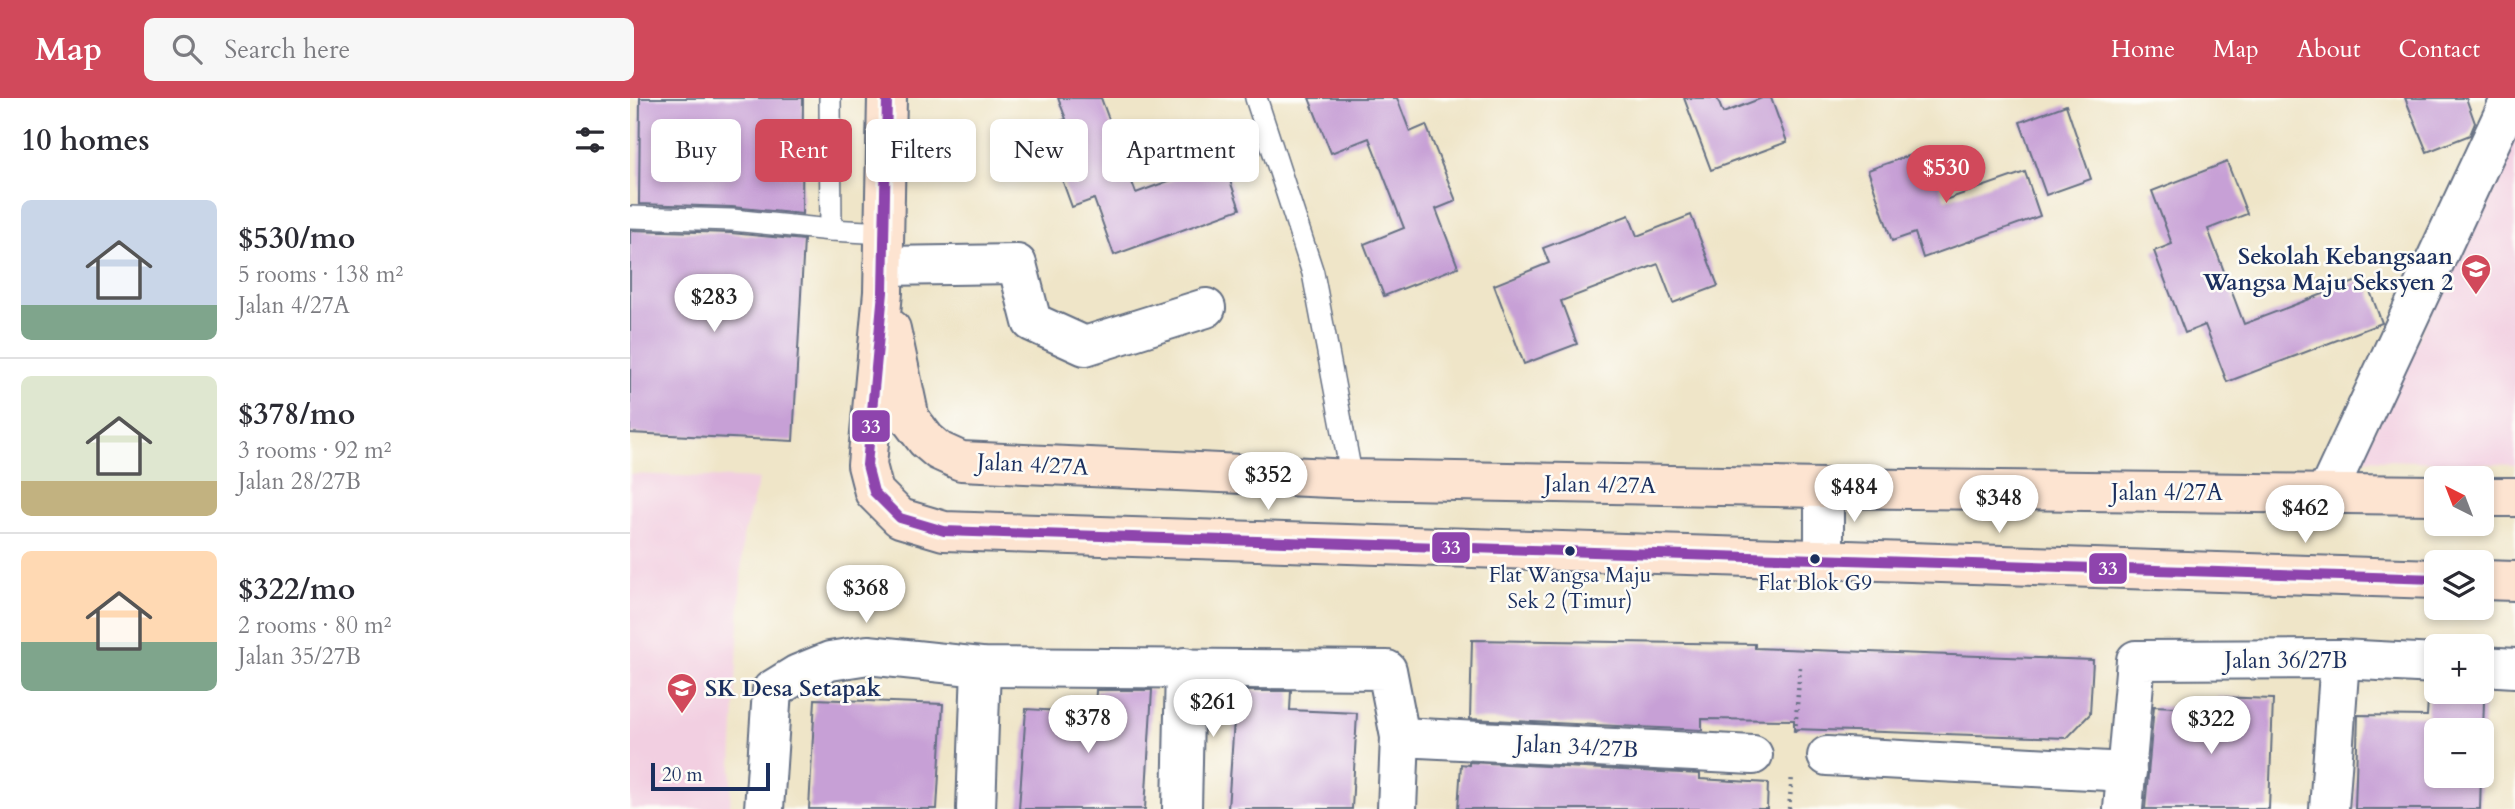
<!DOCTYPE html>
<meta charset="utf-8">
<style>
:root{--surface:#fff;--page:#f7f7f7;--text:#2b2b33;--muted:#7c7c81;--line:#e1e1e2;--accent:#d1495b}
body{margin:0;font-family:Cardo,serif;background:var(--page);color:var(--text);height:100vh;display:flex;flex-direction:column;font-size:26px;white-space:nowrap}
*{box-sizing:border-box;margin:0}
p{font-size:23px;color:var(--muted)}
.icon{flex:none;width:38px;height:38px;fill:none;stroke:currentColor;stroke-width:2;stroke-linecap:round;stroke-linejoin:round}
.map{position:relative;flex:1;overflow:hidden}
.side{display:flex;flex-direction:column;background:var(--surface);width:630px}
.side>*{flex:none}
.banner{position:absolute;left:21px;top:21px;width:665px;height:63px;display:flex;gap:14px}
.needle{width:46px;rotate:318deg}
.fabs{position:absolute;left:1794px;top:368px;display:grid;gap:14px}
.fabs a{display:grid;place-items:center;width:70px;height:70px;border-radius:10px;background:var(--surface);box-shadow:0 4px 10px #0003;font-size:35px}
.scale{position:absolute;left:21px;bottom:18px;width:119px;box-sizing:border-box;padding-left:7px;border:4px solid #1b2f5e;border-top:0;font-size:19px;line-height:24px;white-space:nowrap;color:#1b2f5e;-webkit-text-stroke:5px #fdfcf7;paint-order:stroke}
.price{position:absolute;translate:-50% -60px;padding:0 16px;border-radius:24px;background:#fff;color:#222;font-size:23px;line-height:46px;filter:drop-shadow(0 2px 4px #0008)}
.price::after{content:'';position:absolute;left:50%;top:42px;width:21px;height:16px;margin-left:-10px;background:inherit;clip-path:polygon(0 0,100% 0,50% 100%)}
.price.current{background:var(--accent);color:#fff}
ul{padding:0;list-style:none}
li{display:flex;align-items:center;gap:21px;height:175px;padding:0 21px}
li+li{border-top:2px solid var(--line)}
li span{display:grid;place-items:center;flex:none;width:196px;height:140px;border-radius:10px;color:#555}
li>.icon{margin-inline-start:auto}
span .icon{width:84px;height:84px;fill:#fffc;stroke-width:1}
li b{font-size:30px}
h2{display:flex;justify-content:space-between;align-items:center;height:84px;padding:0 21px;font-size:30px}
.chip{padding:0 24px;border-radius:10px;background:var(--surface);box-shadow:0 4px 10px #0003;font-size:24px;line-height:63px}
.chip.current{background:var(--accent);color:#fff}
header{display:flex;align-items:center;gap:42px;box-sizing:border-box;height:98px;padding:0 35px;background:var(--accent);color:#fff}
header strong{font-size:33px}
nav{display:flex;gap:38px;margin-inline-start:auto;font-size:24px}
.search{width:490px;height:63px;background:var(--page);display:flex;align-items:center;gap:18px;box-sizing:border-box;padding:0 24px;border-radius:10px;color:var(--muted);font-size:26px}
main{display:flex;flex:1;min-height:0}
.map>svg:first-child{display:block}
.built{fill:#f2cfe1}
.building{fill:#c7a0d6}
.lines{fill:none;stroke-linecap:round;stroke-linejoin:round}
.lane-casing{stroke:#656f83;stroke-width:24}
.street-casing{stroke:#656f83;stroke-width:42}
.secondary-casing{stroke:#656f83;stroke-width:42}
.path{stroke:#656f83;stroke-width:4.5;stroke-dasharray:2 5;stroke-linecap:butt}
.lane{stroke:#fff;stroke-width:21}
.street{stroke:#fff;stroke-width:38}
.secondary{stroke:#fde4d1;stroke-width:38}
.bus-1-casing{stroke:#fdfcf7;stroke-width:16}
.bus-1{stroke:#8e44ad;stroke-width:10}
.bus-dot{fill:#1b2f5e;stroke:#fdfcf7;stroke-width:2.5}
.labels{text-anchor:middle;stroke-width:5;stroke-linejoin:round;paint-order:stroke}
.bus-label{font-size:21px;fill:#1b2f5e;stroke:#fdfcf7}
.poi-label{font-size:23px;font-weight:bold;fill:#1b2f5e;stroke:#fdfcf7;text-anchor:end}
.street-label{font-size:23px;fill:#1b2f5e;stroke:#fdfcf7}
.line-badge{stroke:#fdfcf7;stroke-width:2.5}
.badge-label{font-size:19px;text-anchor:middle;font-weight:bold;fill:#fff}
</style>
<header>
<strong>Map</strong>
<div class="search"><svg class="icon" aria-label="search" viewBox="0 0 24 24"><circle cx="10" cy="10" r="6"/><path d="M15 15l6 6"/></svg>Search here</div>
<nav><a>Home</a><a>Map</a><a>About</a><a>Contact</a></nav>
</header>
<main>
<section class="side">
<h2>10 homes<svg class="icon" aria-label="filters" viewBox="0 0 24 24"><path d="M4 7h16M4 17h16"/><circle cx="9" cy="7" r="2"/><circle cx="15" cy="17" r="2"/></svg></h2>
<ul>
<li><span style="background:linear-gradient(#c9d6e8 75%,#7fa58c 0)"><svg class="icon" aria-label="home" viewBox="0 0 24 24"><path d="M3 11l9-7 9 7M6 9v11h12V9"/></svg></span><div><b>$530/mo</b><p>5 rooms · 138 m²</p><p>Jalan 4/27A</p></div></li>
<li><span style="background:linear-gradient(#dfe7d0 75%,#c2b280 0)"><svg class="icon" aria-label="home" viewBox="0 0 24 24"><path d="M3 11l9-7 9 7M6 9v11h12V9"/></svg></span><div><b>$378/mo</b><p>3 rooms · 92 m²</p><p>Jalan 28/27B</p></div></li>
<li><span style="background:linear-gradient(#ffd9b3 65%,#7fa58c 0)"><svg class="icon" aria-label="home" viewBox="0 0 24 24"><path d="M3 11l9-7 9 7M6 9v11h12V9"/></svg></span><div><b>$322/mo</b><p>2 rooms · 80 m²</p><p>Jalan 35/27B</p></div></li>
</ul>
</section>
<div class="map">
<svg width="1885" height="711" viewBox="0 0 1885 711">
<rect width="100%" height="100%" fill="#fdfcf7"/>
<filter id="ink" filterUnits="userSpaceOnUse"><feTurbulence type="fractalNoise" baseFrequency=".0143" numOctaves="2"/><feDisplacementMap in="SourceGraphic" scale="14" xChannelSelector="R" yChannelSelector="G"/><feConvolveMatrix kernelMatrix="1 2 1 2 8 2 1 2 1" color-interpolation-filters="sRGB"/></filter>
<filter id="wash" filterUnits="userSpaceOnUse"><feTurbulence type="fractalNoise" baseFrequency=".00686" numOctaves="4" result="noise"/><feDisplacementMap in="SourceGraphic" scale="28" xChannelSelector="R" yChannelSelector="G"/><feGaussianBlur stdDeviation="1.57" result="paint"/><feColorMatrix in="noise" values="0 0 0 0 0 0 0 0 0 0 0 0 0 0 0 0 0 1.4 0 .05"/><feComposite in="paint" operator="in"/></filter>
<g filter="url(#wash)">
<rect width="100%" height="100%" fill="#efe5c8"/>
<g class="built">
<polygon points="1885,36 1885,367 1731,361"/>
<polygon points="0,376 129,381 113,439 100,711 0,711"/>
</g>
<g id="blocks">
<g class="building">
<polygon points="10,0 173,0 172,116 102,109 9,106"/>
<polygon points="428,0 471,0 506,95 593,63 610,111 484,157 464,101 442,109 413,29 436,21"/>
<polygon points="679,0 767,0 780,34 796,27 826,103 806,111 828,169 754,198 734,146 774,130 739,40 701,55"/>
<polygon points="1054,0 1087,0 1093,15 1132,0 1141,0 1157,44 1081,72"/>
<polygon points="1775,0 1836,0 1845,25 1840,37 1797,54"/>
<polygon points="1436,7 1461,81 1416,97 1390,24"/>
<polygon points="1297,51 1315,102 1395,74 1410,118 1293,160 1285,135 1262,143 1238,72"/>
<polygon points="1597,64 1617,116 1578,131 1614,226 1735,180 1752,225 1597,284 1575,227 1555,235 1524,153 1542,146 1522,93"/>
<polygon points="999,117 1007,138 1061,117 1088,188 1043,205 1028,166 931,203 947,246 894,266 864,187 919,165 913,150"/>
<polygon points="0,132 101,135 174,142 163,343 0,335"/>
<polygon points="842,542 1125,546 1125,550 1463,562 1460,616 1437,640 1164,631 1164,622 1072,621 1072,632 840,621"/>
<polygon points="466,592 522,592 515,711 389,711 396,611 465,615"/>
<polygon points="606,593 661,593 660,612 727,615 722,711 598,711"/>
<polygon points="1587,599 1643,601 1639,711 1515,711 1524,608 1586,611"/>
<polygon points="185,601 313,606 307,711 179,711"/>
<polygon points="1798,601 1854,603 1852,664 1852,632 1806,632 1806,677 1851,677 1850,711 1725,711 1728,617 1797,618"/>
<polygon points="839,664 1070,676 1070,681 1138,685 1137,711 828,711 831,666 839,667"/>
</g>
</g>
</g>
<g filter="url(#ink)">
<use href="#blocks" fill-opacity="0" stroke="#656f83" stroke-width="2"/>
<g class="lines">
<g class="lane-casing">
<g id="lane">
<polyline points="200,0 201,132"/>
<polyline points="626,0 683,175 722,381"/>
<polyline points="0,119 102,122 201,132 254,135"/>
</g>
</g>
<g class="street-casing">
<g id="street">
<polyline points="253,168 387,166 402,224 455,248 576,210"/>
<polyline points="1697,395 1881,0"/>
<polyline points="1194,461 1194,390"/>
<polyline points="1852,568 1885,570"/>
<polyline points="770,639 1123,657"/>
<polyline points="1197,658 1497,674"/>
<polyline points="134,711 142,592 168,576 200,563 238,557 351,569 757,572 770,639 767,711"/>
<polyline points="346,711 351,569"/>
<polyline points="552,711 555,569"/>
<polyline points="1493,711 1506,562 1710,561 1806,566"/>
<polyline points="1699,711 1710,561"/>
</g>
</g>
<g class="secondary-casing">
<g id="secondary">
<polyline points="257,0 253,194 237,367 244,394 270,420 314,433 1806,481"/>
<polyline points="261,231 280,321 296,342 309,353 331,363 722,381 1194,390 1806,397"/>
<polyline points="1852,399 1885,399"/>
<polyline points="1852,482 1885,483"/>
</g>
</g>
<g class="path">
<polyline points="1165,634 1170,569"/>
<polyline points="1159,711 1162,678"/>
</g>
<use href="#lane" class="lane"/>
<use href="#street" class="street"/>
<use href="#secondary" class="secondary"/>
<g class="bus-1-casing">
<polyline id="bus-1" points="257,0 253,194 237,367 244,394 270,420 314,433 1806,481"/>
</g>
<use href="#bus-1" class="bus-1"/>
</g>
</g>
<defs>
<g id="school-pin" transform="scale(1.575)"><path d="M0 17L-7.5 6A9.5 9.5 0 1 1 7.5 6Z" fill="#d1495b" stroke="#fdfcf7"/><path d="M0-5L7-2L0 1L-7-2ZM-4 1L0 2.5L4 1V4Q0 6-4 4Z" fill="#fff"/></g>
</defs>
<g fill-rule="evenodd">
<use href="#school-pin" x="1846" y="171"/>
<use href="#school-pin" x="52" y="590"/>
</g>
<g class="bus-dot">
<circle cx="940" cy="453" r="6"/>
<circle cx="1185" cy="461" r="6"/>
</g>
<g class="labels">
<g class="bus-label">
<text x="940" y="484">Flat Wangsa Maju<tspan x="940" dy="26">Sek 2 (Timur)</tspan></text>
<text x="1185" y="492">Flat Blok G9</text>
</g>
<g class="poi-label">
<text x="1823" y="166">Sekolah Kebangsaan<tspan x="1823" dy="26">Wangsa Maju Seksyen 2</tspan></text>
<text x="75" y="598" text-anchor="start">SK Desa Setapak</text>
</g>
<g class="street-label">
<text transform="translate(403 366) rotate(3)" y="8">Jalan 4/27A</text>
<text transform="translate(970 386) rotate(1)" y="8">Jalan 4/27A</text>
<text x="1537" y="402">Jalan 4/27A</text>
<text x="1656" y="570">Jalan 36/27B</text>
<text transform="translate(947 648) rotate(3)" y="8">Jalan 34/27B</text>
</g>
</g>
<g class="line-badge">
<rect x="221" y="311" width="40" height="34" rx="7" fill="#8e44ad"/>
<rect x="801" y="433" width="40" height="33" rx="7" fill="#8e44ad"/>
<rect x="1458" y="454" width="40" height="33" rx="7" fill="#8e44ad"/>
</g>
<g class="badge-label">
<text x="241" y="335">33</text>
<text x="821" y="456">33</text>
<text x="1478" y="477">33</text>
</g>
</svg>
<div class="fabs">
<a><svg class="needle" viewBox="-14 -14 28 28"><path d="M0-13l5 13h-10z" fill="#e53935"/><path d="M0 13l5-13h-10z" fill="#7c7c81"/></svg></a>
<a><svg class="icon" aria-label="layers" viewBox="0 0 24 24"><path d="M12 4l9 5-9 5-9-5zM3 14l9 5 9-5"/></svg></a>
<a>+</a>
<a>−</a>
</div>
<div class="scale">20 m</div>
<b class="price current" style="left:1316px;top:107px">$530</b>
<b class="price" style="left:84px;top:236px">$283</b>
<b class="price" style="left:638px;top:414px">$352</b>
<b class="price" style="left:1224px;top:426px">$484</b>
<b class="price" style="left:1369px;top:437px">$348</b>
<b class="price" style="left:1675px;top:447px">$462</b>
<b class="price" style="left:236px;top:527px">$368</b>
<b class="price" style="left:583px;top:641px">$261</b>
<b class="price" style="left:458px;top:657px">$378</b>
<b class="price" style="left:1581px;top:658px">$322</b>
<div class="banner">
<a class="chip">Buy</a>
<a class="chip current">Rent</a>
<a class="chip">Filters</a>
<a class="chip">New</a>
<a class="chip">Apartment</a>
</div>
</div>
</main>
